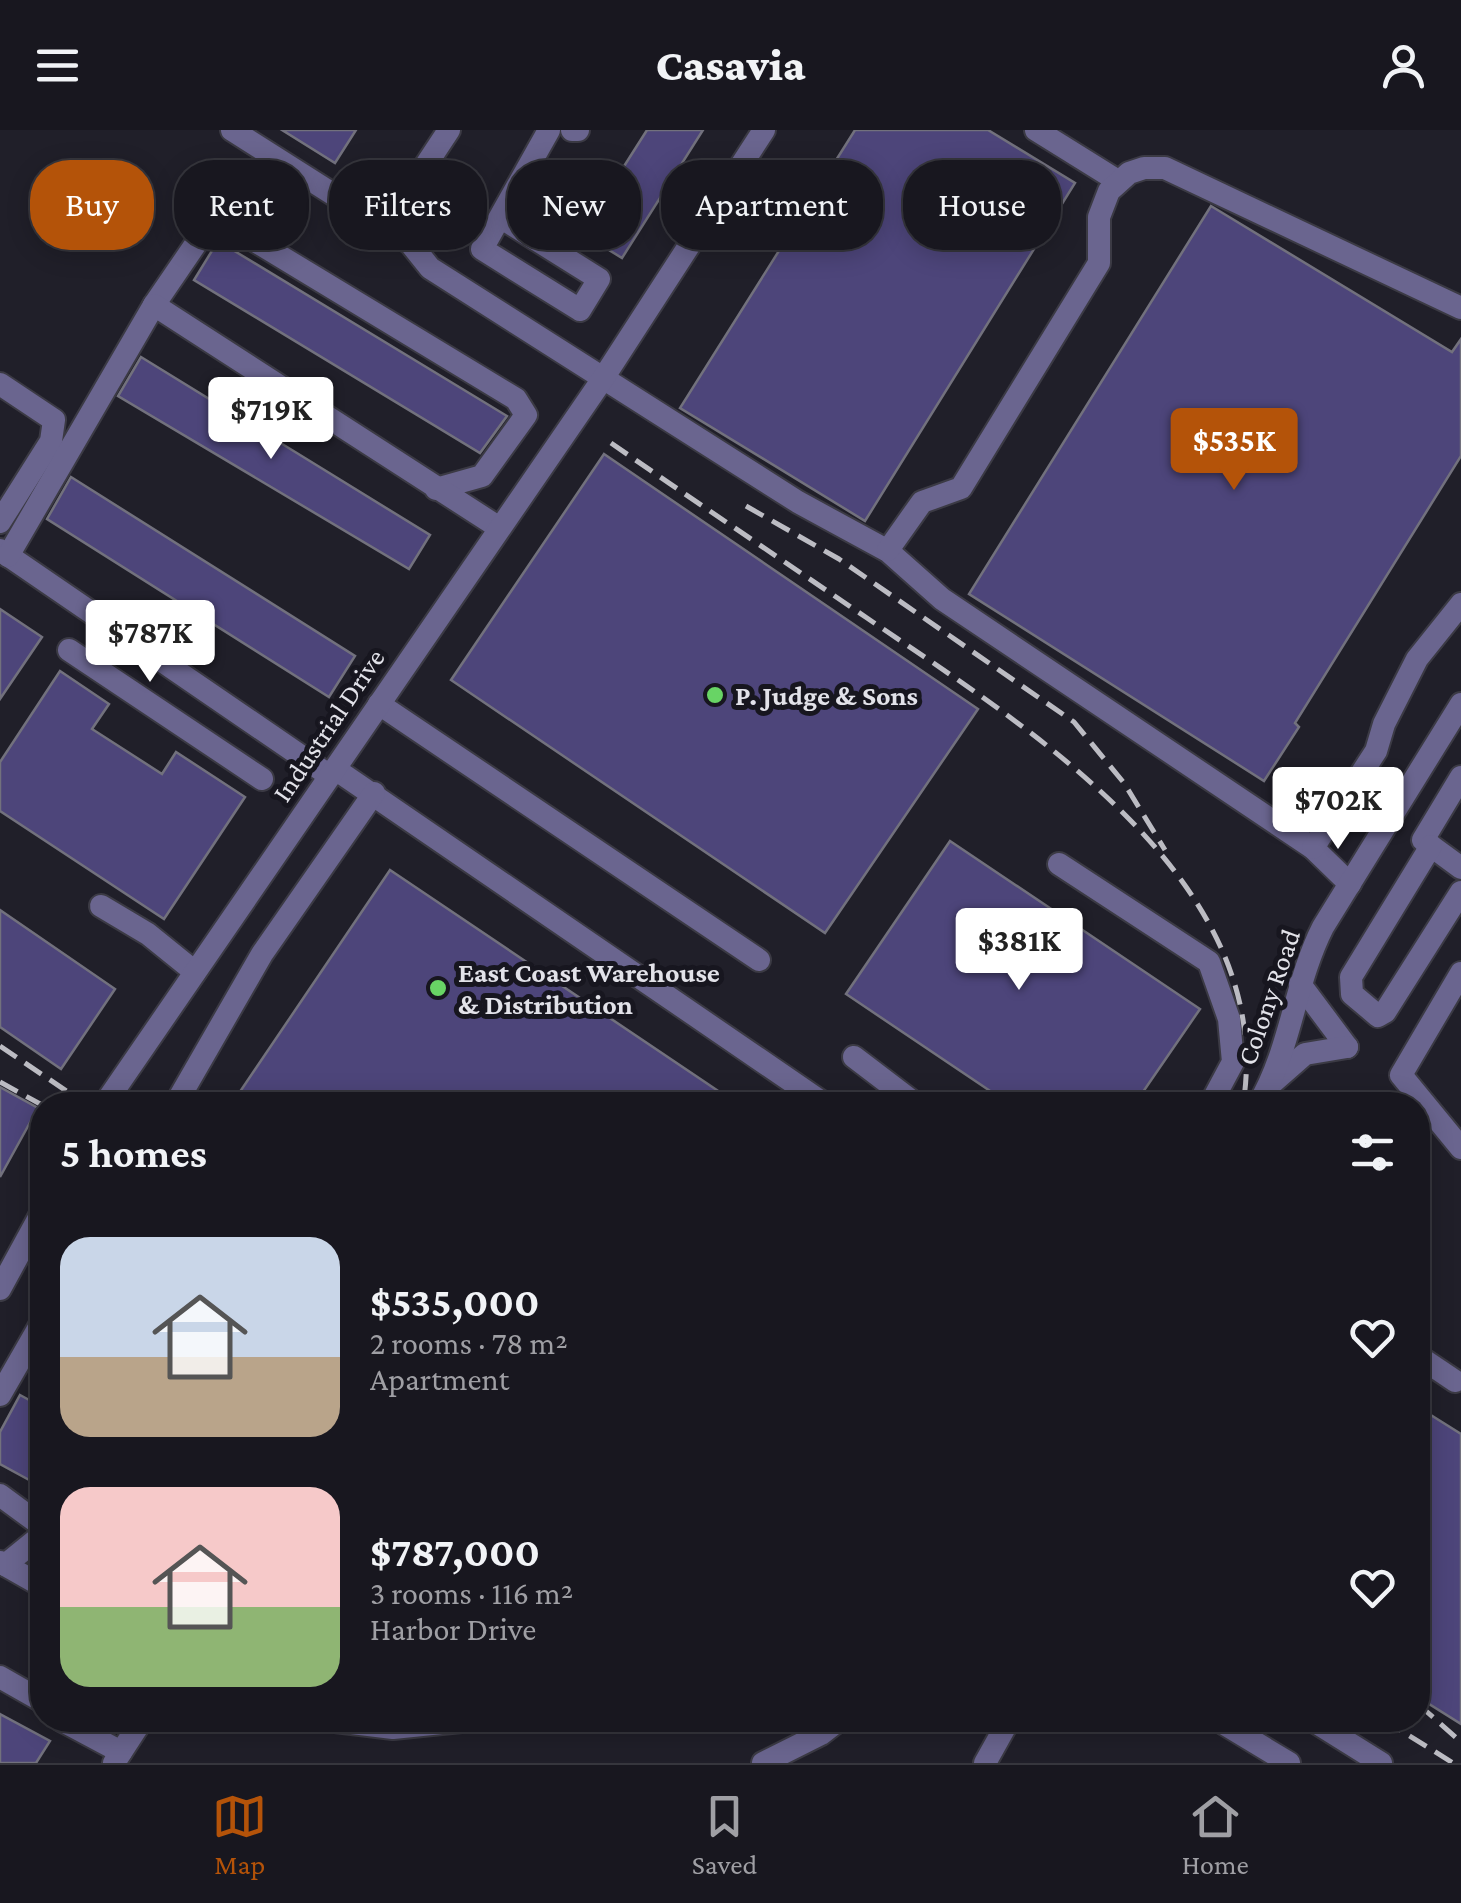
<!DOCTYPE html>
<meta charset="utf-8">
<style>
:root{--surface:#18171f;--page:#212028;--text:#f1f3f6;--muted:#9f9fa4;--line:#36363d;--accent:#b45309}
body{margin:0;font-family:"Crimson Pro",serif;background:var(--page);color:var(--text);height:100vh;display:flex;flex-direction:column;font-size:38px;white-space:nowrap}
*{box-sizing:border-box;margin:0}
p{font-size:32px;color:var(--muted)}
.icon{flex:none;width:55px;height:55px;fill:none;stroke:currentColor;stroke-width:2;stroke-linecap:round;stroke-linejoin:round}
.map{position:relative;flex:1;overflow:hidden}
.sheet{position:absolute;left:30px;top:962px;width:1400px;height:640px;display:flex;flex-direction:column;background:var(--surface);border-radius:40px;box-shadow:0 5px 25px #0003,0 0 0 2px var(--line)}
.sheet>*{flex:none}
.hud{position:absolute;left:30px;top:30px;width:1402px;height:90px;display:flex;gap:20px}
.price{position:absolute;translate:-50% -85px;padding:0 22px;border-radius:10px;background:#fff;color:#222;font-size:32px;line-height:65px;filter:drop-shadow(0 2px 5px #0008)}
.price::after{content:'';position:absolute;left:50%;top:60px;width:30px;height:22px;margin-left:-15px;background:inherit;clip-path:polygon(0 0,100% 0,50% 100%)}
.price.current{background:var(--accent);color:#fff}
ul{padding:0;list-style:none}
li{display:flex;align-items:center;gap:30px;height:250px;padding:0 30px}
li span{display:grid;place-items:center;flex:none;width:280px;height:200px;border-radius:30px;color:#555}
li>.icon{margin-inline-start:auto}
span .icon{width:120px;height:120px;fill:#fffc;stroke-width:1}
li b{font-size:42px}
h2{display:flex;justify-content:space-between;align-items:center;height:120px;padding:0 30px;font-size:42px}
.pill{padding:0 35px;border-radius:40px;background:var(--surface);box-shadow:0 5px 25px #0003,0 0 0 2px var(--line);font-size:35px;line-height:90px}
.pill.current{background:var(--accent);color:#fff}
header{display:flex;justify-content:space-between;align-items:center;height:130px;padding:0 30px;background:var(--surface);font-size:45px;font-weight:800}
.tab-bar{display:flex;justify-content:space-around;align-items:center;height:140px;border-top:2px solid var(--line);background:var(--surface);font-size:28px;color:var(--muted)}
.tab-bar a{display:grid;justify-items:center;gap:5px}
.tab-bar .current{color:var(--accent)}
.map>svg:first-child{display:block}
.building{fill:#4d457a;stroke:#72717d;stroke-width:2.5}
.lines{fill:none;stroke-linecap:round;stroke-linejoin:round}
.minor-casing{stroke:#3b3a44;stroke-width:26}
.minor{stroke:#6a658f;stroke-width:22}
.rail{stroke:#bcbcc3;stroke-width:5;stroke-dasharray:20 10;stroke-linecap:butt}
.poi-dot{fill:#68d465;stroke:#17161f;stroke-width:4}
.labels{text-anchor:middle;stroke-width:10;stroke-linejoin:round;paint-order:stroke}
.poi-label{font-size:28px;font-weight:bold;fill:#e2e2e9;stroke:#17161f;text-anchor:start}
.street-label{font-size:28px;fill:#e2e2e9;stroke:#17161f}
</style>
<header><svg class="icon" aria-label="menu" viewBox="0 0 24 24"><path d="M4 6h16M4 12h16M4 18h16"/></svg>Casavia<svg class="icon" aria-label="person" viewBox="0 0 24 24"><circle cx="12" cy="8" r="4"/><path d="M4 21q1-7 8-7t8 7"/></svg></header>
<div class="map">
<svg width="1461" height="1633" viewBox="0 0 1461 1633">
<rect width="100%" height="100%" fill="#201f29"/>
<g class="building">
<polygon points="282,0 356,0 335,33"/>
<polygon points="647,0 703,0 622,128 573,98 591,69 600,74"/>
<polygon points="855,0 988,0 1075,53 865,391 680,278"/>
<polygon points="1211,76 1452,222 1461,209 1461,326 1295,593 1299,597 1264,651 969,464"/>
<polygon points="218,111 507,286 480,323 194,150"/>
<polygon points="141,227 430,405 409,439 118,266"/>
<polygon points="604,324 978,579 825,803 451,550"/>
<polygon points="71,347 355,526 329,567 47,389"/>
<polygon points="0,479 42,507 0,569"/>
<polygon points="60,541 109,574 92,599 162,644 176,622 245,667 164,789 0,681 0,632"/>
<polygon points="950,711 1200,879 1134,975 1011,975 846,864"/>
<polygon points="390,740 739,975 231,975"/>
<polygon points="0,780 115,859 61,939 0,897"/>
<polygon points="0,957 38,978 0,1047"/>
<polygon points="20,1265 42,1277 42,1357 0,1334 0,1302"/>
<polygon points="1418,1277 1461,1304 1461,1594 1418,1567"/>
<polygon points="0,1584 50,1611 36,1633 0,1633"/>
</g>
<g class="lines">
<g class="minor-casing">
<g id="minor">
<polyline points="232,0 410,113 430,138 798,372 888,421 942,469 1313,718 1350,754"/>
<polyline points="572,0 578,0"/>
<polyline points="1036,0 1118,51"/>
<polyline points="500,87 599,149 580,180 482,119 549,0"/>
<polyline points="385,97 449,0"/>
<polyline points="154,175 210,93 227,94 516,269 526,285 482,346 436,359"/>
<polyline points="0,254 54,290 51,311 0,392"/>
<polyline points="0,420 330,646"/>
<polyline points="888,420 922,372 961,358 1099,133 1099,87 1109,61 1129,43 1144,38 1165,38 1461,178"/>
<polyline points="8,426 154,175 498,397"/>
<polyline points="69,520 262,649"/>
<polyline points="379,574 759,830"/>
<polyline points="335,639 826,975"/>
<polyline points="1461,647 1423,710 1461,738"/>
<polyline points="1431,716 1351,847 1352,864 1378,886 1385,882 1461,762"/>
<polyline points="1313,718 1376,621 1384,594 1417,529 1461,474"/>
<polyline points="1059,734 1209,832 1229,889 1233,932 1210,975"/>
<polyline points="101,776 148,804 195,842"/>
<polyline points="1461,843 1401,945 1461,1018"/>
<polyline points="1300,854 1347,917"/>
<polyline points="854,927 917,975"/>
<polyline points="1272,953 1305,924 1347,917"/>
<polyline points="104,975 602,250 764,0"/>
<polyline points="175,975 262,824 374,663"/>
<path d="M1258,975C1291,920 1294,854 1323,797L1461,574"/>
<polyline points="0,1159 42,1082"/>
<polyline points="1418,1226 1455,1251"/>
<polyline points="0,1265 42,1192"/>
<polyline points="0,1365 42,1396"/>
<polyline points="0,1432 42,1456"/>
<polyline points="5,1435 42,1405"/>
<polyline points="0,1547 42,1571"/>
<polyline points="61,1590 121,1622"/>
<polyline points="327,1590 393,1598 471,1590"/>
<polyline points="1218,1590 1289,1633"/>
<polyline points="1312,1590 1381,1633"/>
<polyline points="114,1633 142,1590"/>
<polyline points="763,1633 821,1604 839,1590"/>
<polyline points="985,1633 1009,1590"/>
</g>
</g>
<use href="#minor" class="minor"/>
<g class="rail">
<path d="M611,313C696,372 782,430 867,488C1025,596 1279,750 1243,975"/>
<polyline points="746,376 839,429 1074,592 1124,653 1165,720"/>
<polyline points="0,916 87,975"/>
<polyline points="0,952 42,975"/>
<polyline points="1418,1574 1461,1612"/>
<polyline points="1384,1590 1453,1633"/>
</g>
</g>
<g class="poi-dot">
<circle cx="715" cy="565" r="10"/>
<circle cx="438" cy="858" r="10"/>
</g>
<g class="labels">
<g class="poi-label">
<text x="735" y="575">P. Judge &amp; Sons</text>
<text x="458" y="852">East Coast Warehouse<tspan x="458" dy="32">&amp; Distribution</tspan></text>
</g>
<g class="street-label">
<text transform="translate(328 595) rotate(-56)" y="10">Industrial Drive</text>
<text transform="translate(1268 867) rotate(-71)" y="10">Colony Road</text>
</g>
</g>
</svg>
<b class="price" style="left:271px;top:332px">$719K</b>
<b class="price current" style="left:1234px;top:363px">$535K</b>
<b class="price" style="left:150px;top:555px">$787K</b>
<b class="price" style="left:1338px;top:722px">$702K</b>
<b class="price" style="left:1019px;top:863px">$381K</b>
<div class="hud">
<a class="pill current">Buy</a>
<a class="pill">Rent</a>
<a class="pill">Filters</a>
<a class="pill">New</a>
<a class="pill">Apartment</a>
<a class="pill">House</a>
</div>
<section class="sheet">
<h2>5 homes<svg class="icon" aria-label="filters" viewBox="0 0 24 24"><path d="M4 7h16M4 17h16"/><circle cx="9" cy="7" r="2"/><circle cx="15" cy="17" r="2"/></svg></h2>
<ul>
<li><span style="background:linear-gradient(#c9d6e8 60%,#b9a48a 0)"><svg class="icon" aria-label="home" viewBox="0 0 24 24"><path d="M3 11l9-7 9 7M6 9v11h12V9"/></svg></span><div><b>$535,000</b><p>2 rooms · 78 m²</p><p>Apartment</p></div><svg class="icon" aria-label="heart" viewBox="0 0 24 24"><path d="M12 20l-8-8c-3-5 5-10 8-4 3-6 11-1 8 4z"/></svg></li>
<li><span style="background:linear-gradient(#f6c9c9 60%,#8fb573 0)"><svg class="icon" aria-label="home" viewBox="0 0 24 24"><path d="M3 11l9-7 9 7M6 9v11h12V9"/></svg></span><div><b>$787,000</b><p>3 rooms · 116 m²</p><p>Harbor Drive</p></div><svg class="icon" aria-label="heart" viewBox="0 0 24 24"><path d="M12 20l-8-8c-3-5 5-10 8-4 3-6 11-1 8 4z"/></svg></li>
</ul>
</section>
</div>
<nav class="tab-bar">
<a class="current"><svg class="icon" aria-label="map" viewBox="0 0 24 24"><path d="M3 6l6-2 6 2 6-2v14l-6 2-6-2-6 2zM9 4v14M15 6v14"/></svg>Map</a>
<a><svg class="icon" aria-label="saved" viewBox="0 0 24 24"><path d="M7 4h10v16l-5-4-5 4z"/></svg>Saved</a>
<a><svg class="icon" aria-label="home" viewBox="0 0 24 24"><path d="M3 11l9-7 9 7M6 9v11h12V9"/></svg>Home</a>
</nav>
